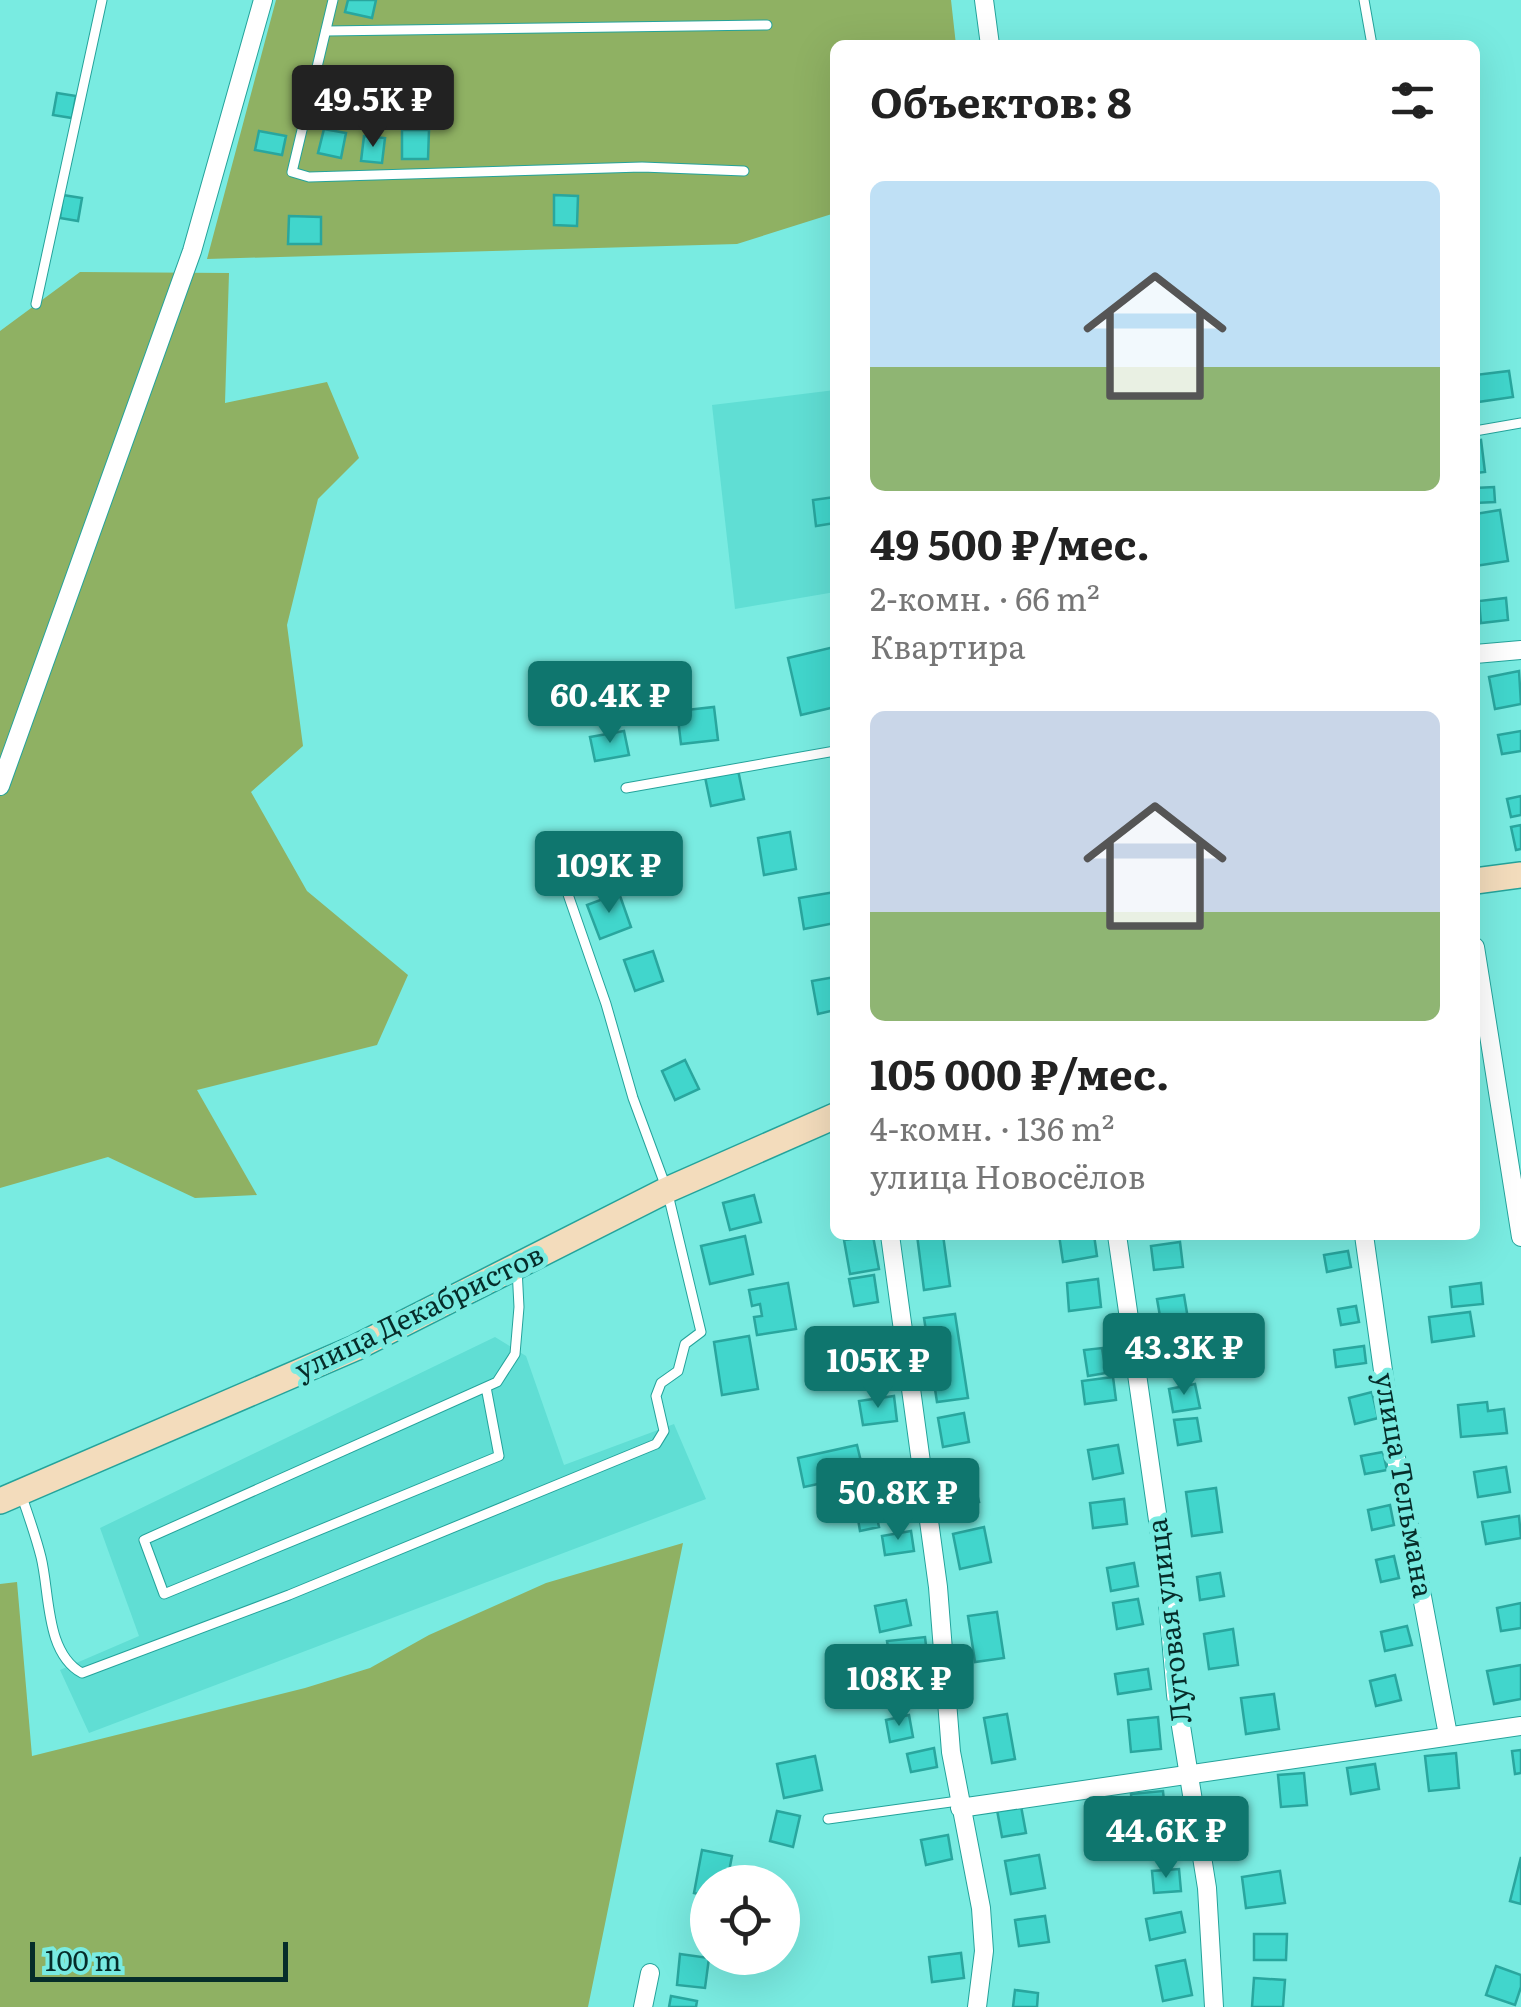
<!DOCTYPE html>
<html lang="ru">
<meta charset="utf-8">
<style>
:root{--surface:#fff;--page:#f6f6f6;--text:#222;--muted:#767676;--accent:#0f766e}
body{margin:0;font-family:Literata,serif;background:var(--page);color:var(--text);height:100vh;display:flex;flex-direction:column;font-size:38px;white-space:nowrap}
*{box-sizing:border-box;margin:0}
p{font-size:32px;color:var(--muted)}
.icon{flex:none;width:55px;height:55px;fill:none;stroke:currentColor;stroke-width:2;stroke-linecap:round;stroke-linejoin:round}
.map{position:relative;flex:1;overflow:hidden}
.drawer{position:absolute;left:830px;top:40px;width:650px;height:1200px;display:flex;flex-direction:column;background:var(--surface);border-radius:15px;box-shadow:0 10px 40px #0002}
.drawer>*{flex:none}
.fabs{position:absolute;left:690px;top:1865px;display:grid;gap:20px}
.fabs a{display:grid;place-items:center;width:110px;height:110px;border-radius:50%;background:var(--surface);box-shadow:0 10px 40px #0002;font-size:50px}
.scale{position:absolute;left:30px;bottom:25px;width:258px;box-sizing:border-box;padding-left:10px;border:5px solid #062d2a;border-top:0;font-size:28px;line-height:35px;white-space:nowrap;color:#062d2a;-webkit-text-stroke:8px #79ebe1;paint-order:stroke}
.price{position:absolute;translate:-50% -85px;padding:0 22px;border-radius:10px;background:var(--accent);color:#fff;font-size:32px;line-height:65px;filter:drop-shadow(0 2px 5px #0008)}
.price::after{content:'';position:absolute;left:50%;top:60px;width:30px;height:22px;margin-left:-15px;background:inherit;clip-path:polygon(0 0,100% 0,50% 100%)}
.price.active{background:#222;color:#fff}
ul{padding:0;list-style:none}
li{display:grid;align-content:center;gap:20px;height:530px;padding:0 40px}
li span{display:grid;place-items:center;height:310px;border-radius:15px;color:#555}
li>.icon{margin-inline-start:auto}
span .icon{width:180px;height:180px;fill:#fffc;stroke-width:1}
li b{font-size:42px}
h2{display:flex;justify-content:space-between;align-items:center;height:120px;padding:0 40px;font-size:42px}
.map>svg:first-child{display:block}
.built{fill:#60ded4}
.green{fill:#8fb163}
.building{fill:#41d6cc;stroke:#29a69e;stroke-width:2.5}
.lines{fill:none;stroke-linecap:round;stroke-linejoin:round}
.lane-casing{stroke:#24a39b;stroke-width:11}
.street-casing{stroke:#24a39b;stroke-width:20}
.secondary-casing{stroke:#24a39b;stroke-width:28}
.lane{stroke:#fff;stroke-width:9}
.street{stroke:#fff;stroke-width:18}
.secondary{stroke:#f3dcbc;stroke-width:25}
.labels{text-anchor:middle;stroke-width:10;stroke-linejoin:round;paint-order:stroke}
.street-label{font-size:28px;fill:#062d2a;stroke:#79ebe1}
</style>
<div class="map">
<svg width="1521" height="2007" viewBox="0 0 1521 2007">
<rect width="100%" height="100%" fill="#79ebe1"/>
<g class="built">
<polygon points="835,390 835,592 735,609 712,405"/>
<polygon points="495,1337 526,1356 564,1465 674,1424 706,1499 89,1733 60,1670 139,1636 100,1528"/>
</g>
<g class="green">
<polygon points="276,0 951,0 956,45 835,45 835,213 737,244 207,259"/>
<polygon points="80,272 229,273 225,403 327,382 359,458 318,499 287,625 303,746 251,792 307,891 408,975 377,1045 197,1090 257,1195 195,1198 108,1157 0,1188 0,331"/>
<polygon points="683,1543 588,2007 0,2007 0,1584 17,1582 32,1756 305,1688 370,1668 429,1635 546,1583"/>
</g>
<g class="building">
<polygon points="348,0 376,0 372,18 345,12"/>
<polygon points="57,93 76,96 72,118 53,115"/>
<polygon points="324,129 346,133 341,158 318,153"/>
<polygon points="402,130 429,130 428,159 402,159"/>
<polygon points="259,131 286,136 282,155 255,150"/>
<polygon points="364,136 385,138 382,163 361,161"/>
<polygon points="63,195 82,198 78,221 60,218"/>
<polygon points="554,195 578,196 577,226 554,225"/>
<polygon points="289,216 321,217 321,244 288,244"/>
<polygon points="1509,371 1513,397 1478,402 1475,375"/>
<polygon points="1481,440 1485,472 1475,473 1475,441"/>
<polygon points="1494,487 1495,502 1475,503 1475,488"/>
<polygon points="835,497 835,523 816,526 813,500"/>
<polygon points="1500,510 1508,561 1475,566 1475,514"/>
<polygon points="1506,598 1508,620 1481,623 1479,601"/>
<polygon points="834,647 835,707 801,715 788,658"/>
<polygon points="1519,671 1521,704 1495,709 1489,677"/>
<polygon points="714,707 718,740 681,744 677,711"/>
<polygon points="624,731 629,755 595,761 590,737"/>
<polygon points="1521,731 1521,751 1502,754 1498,735"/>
<polygon points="738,770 744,799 711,806 705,777"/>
<polygon points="1521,796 1521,815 1511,817 1507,799"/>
<polygon points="1521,825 1521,849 1516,850 1511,827"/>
<polygon points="790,832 796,869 764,875 758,838"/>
<polygon points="835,892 835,923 804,929 799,898"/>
<polygon points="619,893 631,927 600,939 587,905"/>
<polygon points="653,951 663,981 635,991 624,960"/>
<polygon points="835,977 835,1010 818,1014 812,981"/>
<polygon points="685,1060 699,1089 675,1100 662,1071"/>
<polygon points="754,1195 761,1222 730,1230 723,1203"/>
<polygon points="917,1235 943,1235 950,1286 924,1290"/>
<polygon points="1059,1235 1094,1235 1097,1256 1063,1262"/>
<polygon points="745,1236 753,1274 710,1284 701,1246"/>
<polygon points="873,1236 879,1269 850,1274 844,1240"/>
<polygon points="1180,1242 1183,1267 1154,1270 1151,1246"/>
<polygon points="1348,1251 1351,1267 1327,1272 1324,1255"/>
<polygon points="874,1275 878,1302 854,1306 849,1279"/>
<polygon points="1098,1279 1101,1307 1069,1311 1067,1283"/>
<polygon points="788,1283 796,1329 757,1335 754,1317 762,1316 760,1304 752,1306 749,1290"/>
<polygon points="1481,1283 1483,1304 1452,1307 1450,1287"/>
<polygon points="1184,1295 1188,1319 1161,1322 1157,1299"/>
<polygon points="1356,1306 1359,1322 1341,1325 1338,1309"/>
<polygon points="1470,1312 1474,1336 1432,1342 1429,1317"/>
<polygon points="955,1314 968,1398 937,1402 924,1318"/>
<polygon points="1188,1329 1191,1345 1167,1349 1165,1333"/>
<polygon points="749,1336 758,1389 722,1395 714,1342"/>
<polygon points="884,1343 889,1371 859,1376 854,1348"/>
<polygon points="1364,1346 1366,1363 1336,1367 1334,1350"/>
<polygon points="1102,1348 1106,1373 1088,1376 1084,1350"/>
<polygon points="1113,1377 1116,1400 1085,1404 1082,1381"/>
<polygon points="1195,1384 1200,1408 1173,1412 1169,1389"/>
<polygon points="1372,1392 1378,1418 1355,1424 1349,1398"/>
<polygon points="894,1396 897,1421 863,1425 859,1401"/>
<polygon points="1487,1402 1488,1411 1504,1409 1507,1433 1461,1437 1458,1405"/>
<polygon points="964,1413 969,1442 943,1447 938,1418"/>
<polygon points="1197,1418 1201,1441 1178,1445 1174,1420"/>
<polygon points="857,1445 864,1474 804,1487 798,1458"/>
<polygon points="1118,1445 1123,1473 1093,1479 1088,1450"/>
<polygon points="1383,1452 1387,1470 1365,1474 1361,1456"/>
<polygon points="970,1464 979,1502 955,1507 946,1469"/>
<polygon points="1506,1467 1510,1492 1478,1497 1474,1472"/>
<polygon points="883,1479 886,1497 873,1499 879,1527 860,1531 852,1484"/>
<polygon points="1216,1488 1222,1532 1192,1536 1186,1492"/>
<polygon points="1124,1499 1127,1524 1093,1528 1090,1503"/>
<polygon points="1390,1505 1394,1525 1372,1530 1368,1510"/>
<polygon points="1519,1516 1521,1538 1486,1544 1482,1522"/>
<polygon points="984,1527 991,1562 960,1569 953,1534"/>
<polygon points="911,1531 914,1551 885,1555 882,1536"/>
<polygon points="1394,1556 1399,1578 1381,1582 1376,1560"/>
<polygon points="1134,1563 1138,1586 1111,1591 1107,1568"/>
<polygon points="1220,1573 1224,1596 1200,1600 1197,1577"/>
<polygon points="1138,1599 1143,1624 1117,1629 1113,1603"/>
<polygon points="906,1600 911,1625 880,1632 875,1606"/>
<polygon points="1521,1603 1521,1628 1501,1631 1497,1608"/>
<polygon points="997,1612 1004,1658 975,1662 968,1616"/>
<polygon points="1407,1626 1412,1645 1385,1651 1381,1632"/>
<polygon points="1233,1629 1238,1665 1209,1669 1204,1634"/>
<polygon points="925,1637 928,1663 891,1668 887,1641"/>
<polygon points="1521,1665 1521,1699 1494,1704 1487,1671"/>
<polygon points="1148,1669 1151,1689 1118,1694 1115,1674"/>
<polygon points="1395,1675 1401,1700 1376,1706 1370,1681"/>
<polygon points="1274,1694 1279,1729 1246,1734 1241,1698"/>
<polygon points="1007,1714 1015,1759 992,1763 984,1718"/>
<polygon points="909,1715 913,1737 890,1742 886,1720"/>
<polygon points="1158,1717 1161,1749 1131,1752 1128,1720"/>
<polygon points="934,1748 937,1767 911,1772 907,1754"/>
<polygon points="1521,1750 1521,1773 1515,1774 1512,1751"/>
<polygon points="1456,1753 1459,1788 1429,1791 1425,1756"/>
<polygon points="815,1756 822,1790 784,1798 777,1764"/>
<polygon points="1375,1764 1379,1789 1351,1794 1347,1768"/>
<polygon points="1304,1773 1307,1805 1281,1807 1278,1775"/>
<polygon points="1163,1791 1167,1831 1135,1834 1131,1794"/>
<polygon points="1021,1806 1026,1833 1002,1837 997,1810"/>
<polygon points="777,1811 800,1816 793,1847 770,1841"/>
<polygon points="948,1835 952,1859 926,1865 921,1840"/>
<polygon points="702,1850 732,1856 727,1882 708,1882 708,1896 694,1893"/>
<polygon points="1039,1855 1045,1888 1011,1894 1005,1861"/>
<polygon points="1521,1857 1521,1904 1510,1901"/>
<polygon points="1179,1869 1181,1891 1154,1893 1152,1871"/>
<polygon points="1280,1871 1285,1903 1246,1908 1242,1877"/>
<polygon points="1181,1912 1185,1932 1150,1940 1146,1919"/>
<polygon points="1045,1916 1049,1942 1019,1946 1015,1920"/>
<polygon points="1254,1934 1287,1934 1286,1960 1254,1960"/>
<polygon points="961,1953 964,1978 932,1982 929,1957"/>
<polygon points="680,1954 709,1958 705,1988 677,1985"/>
<polygon points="1185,1960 1192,1995 1163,2001 1156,1966"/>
<polygon points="1496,1966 1521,1975 1521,1987 1515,2005 1486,1995"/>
<polygon points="1254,1978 1285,1980 1283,2007 1252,2007"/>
<polygon points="1015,1990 1038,1993 1037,2007 1013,2007"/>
<polygon points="671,1996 697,2001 696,2007 669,2007"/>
</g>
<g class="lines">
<g class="lane-casing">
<g id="lane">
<polyline points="333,0 292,172 309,177 642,167 744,171"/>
<polyline points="1364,0 1372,45"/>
<polyline points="326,31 767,25"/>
<polyline points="36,304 102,0"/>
<polyline points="1475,431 1521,423"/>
<polyline points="626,788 835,751"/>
<polyline points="486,1387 499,1456 164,1594 144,1540 497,1382 515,1354 519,1307 517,1268"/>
<path d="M22,1497C29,1517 36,1537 41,1557C50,1593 45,1653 82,1673L289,1595L656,1444L664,1431L656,1396L661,1383L678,1371L685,1344L701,1332L667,1190L633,1098L606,1004L563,880"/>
<polyline points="828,1819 958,1801"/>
</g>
</g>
<g class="street-casing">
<g id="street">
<polyline points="984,0 990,45"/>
<polyline points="1475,654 1521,650"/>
<polyline points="0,786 192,251 263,0"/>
<polyline points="1475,947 1521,1237"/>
<polyline points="890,1235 938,1587 951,1752 981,1908 984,1951 977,2007"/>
<polyline points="1117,1235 1165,1569 1176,1695 1207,1888 1214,2007"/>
<polyline points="1364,1235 1393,1442 1448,1735"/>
<polyline points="960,1808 1521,1726"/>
<polyline points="643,2007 650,1973"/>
</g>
</g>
<g class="secondary-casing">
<g id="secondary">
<polyline points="1475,881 1521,875"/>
<polyline points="0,1501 355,1348 667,1190 835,1116"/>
</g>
</g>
<use href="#lane" class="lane"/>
<use href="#street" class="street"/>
<use href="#secondary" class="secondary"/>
</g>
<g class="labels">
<g class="street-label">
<text transform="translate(419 1312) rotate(-26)" y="10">улица Декабристов</text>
<text transform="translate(1404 1485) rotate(80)" y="10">улица Тельмана</text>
<text transform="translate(1169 1621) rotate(-97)" y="10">Луговая улица</text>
</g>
</g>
</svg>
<div class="fabs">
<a><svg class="icon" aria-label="locate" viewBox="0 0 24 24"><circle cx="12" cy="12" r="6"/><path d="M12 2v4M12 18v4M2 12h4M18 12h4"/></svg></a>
</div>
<div class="scale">100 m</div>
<b class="price active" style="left:373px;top:150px">49.5K ₽</b>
<b class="price" style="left:610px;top:746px">60.4K ₽</b>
<b class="price" style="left:609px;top:916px">109K ₽</b>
<b class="price" style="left:1184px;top:1398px">43.3K ₽</b>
<b class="price" style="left:878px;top:1411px">105K ₽</b>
<b class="price" style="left:898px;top:1543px">50.8K ₽</b>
<b class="price" style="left:899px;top:1729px">108K ₽</b>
<b class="price" style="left:1166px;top:1881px">44.6K ₽</b>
<section class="drawer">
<h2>Объектов: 8<svg class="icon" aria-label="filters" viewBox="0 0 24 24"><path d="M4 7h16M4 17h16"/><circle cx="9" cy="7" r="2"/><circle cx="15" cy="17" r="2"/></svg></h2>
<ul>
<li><span style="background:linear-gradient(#bfe0f5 60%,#8fb573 0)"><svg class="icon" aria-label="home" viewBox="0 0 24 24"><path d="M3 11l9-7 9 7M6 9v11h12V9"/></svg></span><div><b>49 500 ₽/мес.</b><p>2-комн. · 66 m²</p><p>Квартира</p></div></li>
<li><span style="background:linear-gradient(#c9d6e8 65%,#8fb573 0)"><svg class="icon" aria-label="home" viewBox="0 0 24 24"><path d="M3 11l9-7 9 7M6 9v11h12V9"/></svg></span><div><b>105 000 ₽/мес.</b><p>4-комн. · 136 m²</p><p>улица Новосёлов</p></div></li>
</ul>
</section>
</div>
